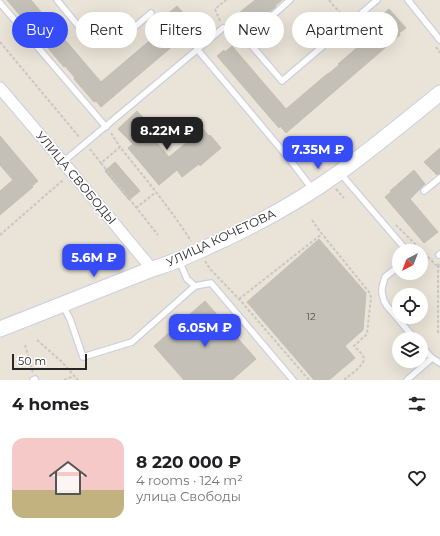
<!DOCTYPE html>
<meta charset="utf-8">
<style>
:root{--surface:#fff;--page:#f6f6f6;--text:#202124;--muted:#757577;--line:#e0e0e0;--accent:#354cf8}
body{margin:0;font-family:Montserrat,sans-serif;background:var(--page);color:var(--text);height:100vh;display:flex;flex-direction:column;font-size:15px;white-space:nowrap}
*{box-sizing:border-box;margin:0}
p{font-size:13px;color:var(--muted)}
.icon{flex:none;width:22px;height:22px;fill:none;stroke:currentColor;stroke-width:2;stroke-linecap:round;stroke-linejoin:round}
.map{position:relative;height:380px;overflow:hidden}
.side{display:flex;flex-direction:column;background:var(--surface);flex:1}
.side>*{flex:none}
.top-card{position:absolute;left:12px;top:12px;width:416px;height:36px;display:flex;gap:8px}
.needle{width:26px;rotate:222deg}
.buttons{position:absolute;left:392px;top:244px;display:grid;gap:8px}
.buttons a{display:grid;place-items:center;width:36px;height:36px;border-radius:50%;background:var(--surface);box-shadow:0 4px 16px #0002;font-size:20px}
.scale{position:absolute;left:12px;bottom:10px;width:75px;box-sizing:border-box;padding-left:4px;border:2px solid #262626;border-top:0;font-size:11px;line-height:14px;white-space:nowrap;color:#262626;-webkit-text-stroke:3px #fff;paint-order:stroke}
.price{position:absolute;translate:-50% -34px;padding:0 9px;border-radius:8px;background:var(--accent);color:#fff;font-size:13px;line-height:26px;filter:drop-shadow(0 1px 2px #0008)}
.price::after{content:'';position:absolute;left:50%;top:24px;width:12px;height:9px;margin-left:-6px;background:inherit;clip-path:polygon(0 0,100% 0,50% 100%)}
.price.active{background:#222;color:#fff}
ul{padding:0;list-style:none}
li{display:flex;align-items:center;gap:12px;height:100px;padding:0 12px}
li+li{border-top:1px solid var(--line)}
li span{display:grid;place-items:center;flex:none;width:112px;height:80px;border-radius:12px;color:#555}
li>.icon{margin-inline-start:auto}
span .icon{width:48px;height:48px;fill:#fffc;stroke-width:1}
li b{font-size:17px}
h2{display:flex;justify-content:space-between;align-items:center;height:48px;padding:0 12px;font-size:17px}
.chip{padding:0 14px;border-radius:18px;background:var(--surface);box-shadow:0 4px 16px #0002;font-size:14px;line-height:36px}
.chip.active{background:var(--accent);color:#fff}
.map>svg:first-child{display:block}
.building{fill:#c4c0b7;stroke:#c4bfb2}
.lines{fill:none;stroke-linecap:round;stroke-linejoin:round}
.lane-casing{stroke:#cdcfe0;stroke-width:8}
.street-casing{stroke:#cdcfe0;stroke-width:13}
.secondary-casing{stroke:#cdcfe0;stroke-width:17}
.path{stroke:#c7c7c7;stroke-width:2;stroke-dasharray:3 2;stroke-linecap:butt}
.lane{stroke:#fff;stroke-width:5.5}
.street{stroke:#fff;stroke-width:11}
.secondary{stroke:#fff;stroke-width:15}
.labels{text-anchor:middle;stroke-width:3.5;stroke-linejoin:round;paint-order:stroke}
.number-label{font-size:10px;fill:#4e4c4a}
.street-label{font-size:12px;fill:#262626;stroke:#fff}
</style>
<div class="map">
<svg width="440" height="380" viewBox="0 0 440 380">
<rect width="100%" height="100%" fill="#eae3d7"/>
<g class="building">
<polygon points="7,0 31,0 101,82 168,25 163,18 177,6 194,25 186,31 188,33 101,107 96,101 94,102 74,79 75,78 65,66 64,67"/>
<polygon points="255,0 282,0 275,6 276,7 274,8 239,37 233,30 235,29 229,21"/>
<polygon points="389,9 406,28 399,33 400,35 286,133 280,126 279,128 217,56 224,50 225,52 232,46 286,109 327,74 328,74 339,65 338,64 381,27 375,21"/>
<polygon points="137,111 143,117 139,122 169,157 203,129 209,136 210,135 221,148 200,166 199,164 182,177 177,170 159,185 128,148 133,144 118,129"/>
<polygon points="0,136 38,181 32,186 33,187 0,215 0,191 13,180 0,165"/>
<polygon points="440,148 440,174 437,175 424,162"/>
<polygon points="115,162 140,191 129,200 105,171"/>
<polygon points="414,170 425,184 410,199 438,232 424,243 385,197 391,192 390,191"/>
<polygon points="319,239 366,293 363,330 345,346 355,358 329,380 314,380 247,302"/>
<polygon points="205,301 256,359 232,380 184,380 154,346"/>
</g>
<g class="lines">
<g class="lane-casing">
<g id="lane">
<polyline points="57,0 89,39 116,43 151,13"/>
<polyline points="290,0 246,39 282,81 377,0"/>
<polyline points="408,0 440,40"/>
<polyline points="0,3 106,127"/>
<polyline points="197,49 291,161 313,190"/>
<polyline points="63,162 223,28"/>
<polyline points="341,174 407,251"/>
<polyline points="424,191 440,178"/>
<polyline points="439,255 440,254"/>
<polyline points="179,260 187,279 195,286"/>
<polyline points="399,266 385,277 382,288 382,293 384,301 387,306 415,339"/>
<polyline points="63,306 70,319 83,357 132,342 195,286 211,283 293,380"/>
<polyline points="432,358 440,363"/>
<polyline points="33,380 35,379"/>
<polyline points="407,380 432,358 421,346"/>
</g>
</g>
<g class="street-casing">
<polyline id="street" points="0,88 63,162 152,269"/>
</g>
<g class="secondary-casing">
<path id="secondary" d="M0,329L152,269C174,263 194,253 214,244C258,224 301,200 340,172C374,147 407,120 440,93"/>
</g>
<g class="path">
<polyline points="329,0 345,19"/>
<polyline points="220,21 215,9 226,0"/>
<polyline points="0,42 80,138"/>
<polyline points="436,47 440,53"/>
<polyline points="111,133 120,147"/>
<path d="M90,149L101,163L120,147C145,178 170,208 191,241"/>
<polyline points="305,151 321,170"/>
<polyline points="101,163 158,235"/>
<polyline points="336,189 344,198"/>
<polyline points="136,208 156,192"/>
<path d="M312,220L322,234L369,292L371,297L367,334L354,346C357,349 361,352 363,356C368,364 349,375 344,380"/>
<polyline points="396,225 438,267 439,262"/>
<polyline points="0,235 63,180"/>
<polyline points="205,261 210,269 239,299 309,380"/>
<polyline points="239,299 322,234"/>
<polyline points="438,333 438,267 440,266"/>
<polyline points="37,340 61,361 78,380"/>
<polyline points="25,345 33,373"/>
<polyline points="64,380 74,376"/>
</g>
<use href="#lane" class="lane"/>
<use href="#street" class="street"/>
<use href="#secondary" class="secondary"/>
</g>
<g class="labels">
<g class="number-label">
<text x="311" y="320">12</text>
</g>
<g class="street-label">
<text transform="translate(76 178) rotate(50)" y="4">УЛИЦА СВОБОДЫ</text>
<text transform="translate(221 238) rotate(-25)" y="4">УЛИЦА КОЧЕТОВА</text>
</g>
</g>
</svg>
<div class="buttons">
<a><svg class="needle" viewBox="-14 -14 28 28"><path d="M0-13l5 13h-10z" fill="#e53935"/><path d="M0 13l5-13h-10z" fill="#757577"/></svg></a>
<a><svg class="icon" aria-label="locate" viewBox="0 0 24 24"><circle cx="12" cy="12" r="6"/><path d="M12 2v4M12 18v4M2 12h4M18 12h4"/></svg></a>
<a><svg class="icon" aria-label="layers" viewBox="0 0 24 24"><path d="M12 4l9 5-9 5-9-5zM3 14l9 5 9-5"/></svg></a>
</div>
<div class="scale">50 m</div>
<b class="price active" style="left:167px;top:151px">8.22M ₽</b>
<b class="price" style="left:318px;top:170px">7.35M ₽</b>
<b class="price" style="left:94px;top:278px">5.6M ₽</b>
<b class="price" style="left:205px;top:348px">6.05M ₽</b>
<div class="top-card">
<a class="chip active">Buy</a>
<a class="chip">Rent</a>
<a class="chip">Filters</a>
<a class="chip">New</a>
<a class="chip">Apartment</a>
</div>
</div>
<section class="side">
<h2>4 homes<svg class="icon" aria-label="filters" viewBox="0 0 24 24"><path d="M4 7h16M4 17h16"/><circle cx="9" cy="7" r="2"/><circle cx="15" cy="17" r="2"/></svg></h2>
<ul>
<li><span style="background:linear-gradient(#f6c9c9 65%,#c2b280 0)"><svg class="icon" aria-label="home" viewBox="0 0 24 24"><path d="M3 11l9-7 9 7M6 9v11h12V9"/></svg></span><div><b>8 220 000 ₽</b><p>4 rooms · 124 m²</p><p>улица Свободы</p></div><svg class="icon" aria-label="heart" viewBox="0 0 24 24"><path d="M12 20l-8-8c-3-5 5-10 8-4 3-6 11-1 8 4z"/></svg></li>
</ul>
</section>
